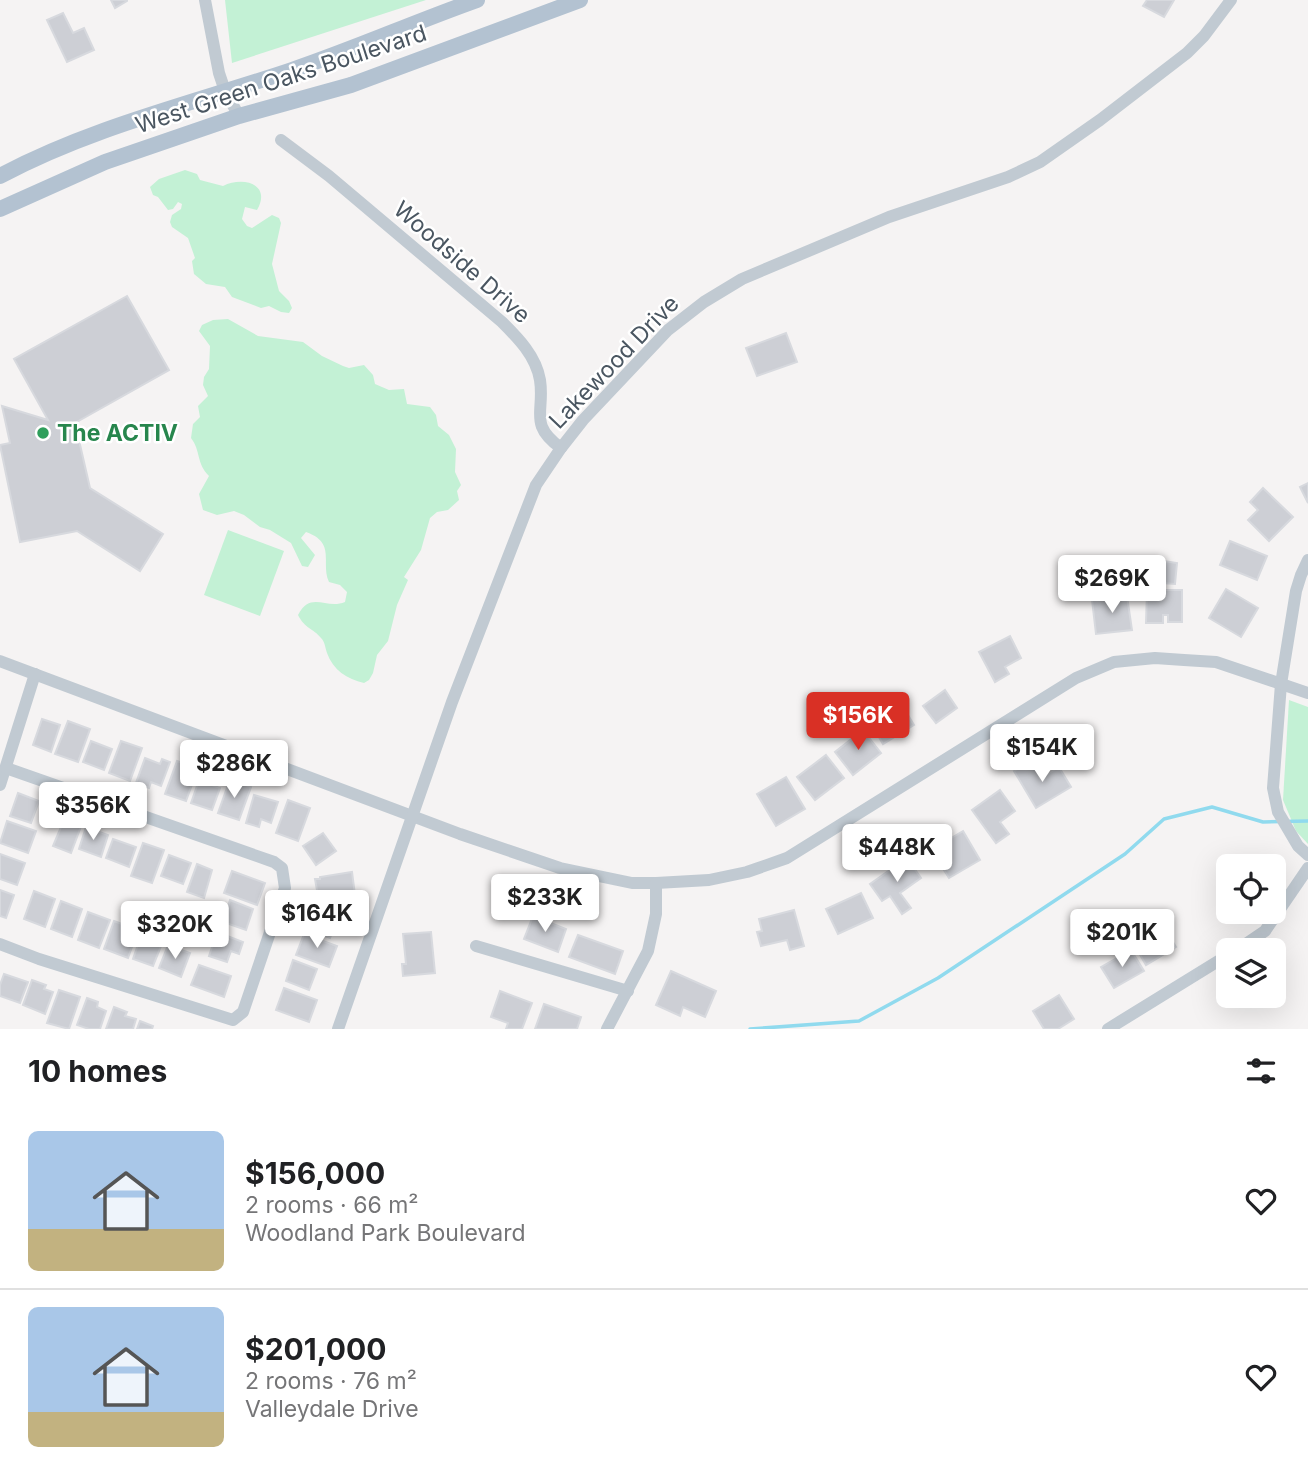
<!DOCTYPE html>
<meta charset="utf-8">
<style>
:root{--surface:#fff;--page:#f2f2f2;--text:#202124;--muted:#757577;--line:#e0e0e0;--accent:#d93025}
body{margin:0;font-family:Inter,sans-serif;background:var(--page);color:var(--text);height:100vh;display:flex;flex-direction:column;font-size:26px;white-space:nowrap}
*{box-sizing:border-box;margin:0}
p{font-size:23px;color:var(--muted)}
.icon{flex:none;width:38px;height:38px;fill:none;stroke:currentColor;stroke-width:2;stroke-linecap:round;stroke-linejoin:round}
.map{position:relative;height:1029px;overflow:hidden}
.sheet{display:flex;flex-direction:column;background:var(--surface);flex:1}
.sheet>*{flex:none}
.tools{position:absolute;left:1216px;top:854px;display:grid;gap:14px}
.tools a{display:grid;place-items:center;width:70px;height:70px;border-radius:10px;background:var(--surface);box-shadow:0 7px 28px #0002;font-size:35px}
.price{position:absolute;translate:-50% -60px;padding:0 16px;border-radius:7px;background:#fff;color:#222;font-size:23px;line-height:46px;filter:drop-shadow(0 2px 4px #0008)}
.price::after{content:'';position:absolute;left:50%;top:42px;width:21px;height:16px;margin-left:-10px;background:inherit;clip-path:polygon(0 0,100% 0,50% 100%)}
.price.active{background:var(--accent);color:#fff}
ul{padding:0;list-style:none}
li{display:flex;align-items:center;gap:21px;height:175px;padding:0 28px}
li+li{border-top:2px solid var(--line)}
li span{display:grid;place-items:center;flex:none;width:196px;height:140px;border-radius:10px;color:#555}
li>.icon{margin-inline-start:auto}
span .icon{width:84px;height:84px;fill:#fffc;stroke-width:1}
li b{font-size:30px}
h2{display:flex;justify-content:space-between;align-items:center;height:84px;padding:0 28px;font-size:30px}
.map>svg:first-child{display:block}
.green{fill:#c3f1d5}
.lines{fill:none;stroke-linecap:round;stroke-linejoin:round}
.stream{stroke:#90daee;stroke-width:3.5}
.building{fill:#cdcfd5;stroke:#d7d9de;stroke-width:2}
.minor{stroke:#c1cad2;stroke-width:12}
.major{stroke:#b3c2d1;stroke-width:16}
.leisure-dot{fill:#2e9e5b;stroke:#fff;stroke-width:2.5}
.labels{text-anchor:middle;stroke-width:5;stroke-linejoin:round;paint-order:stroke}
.street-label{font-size:23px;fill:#4a5661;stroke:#fff}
.leisure-label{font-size:23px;font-weight:bold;fill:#27864d;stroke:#fff;text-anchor:start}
</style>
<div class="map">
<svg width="1308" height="1029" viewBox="0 0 1308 1029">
<rect width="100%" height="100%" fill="#f5f3f3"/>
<g class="green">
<polygon points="225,0 426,0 232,63"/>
<path d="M185,170L197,174L200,180L223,186C243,176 272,184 257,210L245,207L242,219L247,226L252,228L272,215L279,218L281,223L272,264L279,291L289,301L292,308L289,313L281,312L269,306L261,308L232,297L225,287L206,284L194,274L192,261L195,258L188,238L172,227L170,222L172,215L181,209L182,204L178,202L173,209L168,210L158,197L153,195L150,187L159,179Z"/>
<path d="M228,319L258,336L303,342L322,356L343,366L349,368L364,365L373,375L375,384L389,390L404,389L407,404L430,407L436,415L438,426L449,435L456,449L455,472L461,485L457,491L459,500L448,510L437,512L430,518L421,550L404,577L408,580L397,605L388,641L377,655L373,673L369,680L364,683C347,679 333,670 327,653C325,647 325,642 321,638C313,628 305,629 298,615C311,590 326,610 345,602L347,592L340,585L329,582C320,563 337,543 306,532L301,538L315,555L308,567L302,566L291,543L270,530L260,527L244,515L234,511L217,515L203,510L199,494L209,476C196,463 201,451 191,438L193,424L200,417L198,406L208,396L203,385L204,377L209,369L210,346L199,331L202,325L213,320Z"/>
<polygon points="228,530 284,551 260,616 204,595"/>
<polygon points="1289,700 1308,707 1308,844 1296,831 1283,800"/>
</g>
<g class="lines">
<polyline class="stream" points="750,1029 859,1021 938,978 1125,854 1164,819 1212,807 1263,822 1308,821"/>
</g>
<g class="building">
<polygon points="111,0 127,0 127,1 115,8"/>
<polygon points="1147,0 1174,0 1164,17 1143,6"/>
<polygon points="63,13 73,33 84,28 94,50 67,62 47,20"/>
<polygon points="127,296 169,370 75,423 90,488 163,534 140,571 77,531 20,542 0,445 10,443 2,406 48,420 14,359"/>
<polygon points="786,333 797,362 757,376 746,348"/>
<polygon points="1308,483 1308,503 1300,487"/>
<polygon points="1263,488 1293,517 1269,541 1248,520 1258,510 1250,502"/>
<polygon points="1230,541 1267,556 1257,580 1220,565"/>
<polygon points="1164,561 1177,563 1175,584 1162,583"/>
<polygon points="1226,589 1258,608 1241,637 1209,618"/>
<polygon points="1147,590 1182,590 1182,622 1168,622 1168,615 1163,615 1163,623 1146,623"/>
<polygon points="1127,596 1132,630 1096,634 1092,600"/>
<polygon points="1010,636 1021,658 1005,667 1009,674 995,682 979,652"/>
<polygon points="945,690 957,708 936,723 923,706"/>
<polygon points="903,707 914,725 883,744 872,725"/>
<polygon points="42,719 60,725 51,752 33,745"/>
<polygon points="68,721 90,729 78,762 55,754"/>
<polygon points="863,730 881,753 853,775 835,752"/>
<polygon points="91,741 112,749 104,770 83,762"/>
<polygon points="121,741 142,748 130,781 109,773"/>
<polygon points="826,755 844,778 815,800 797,777"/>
<polygon points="145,758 160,764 162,759 170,762 161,786 151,782 149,788 136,783"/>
<polygon points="177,761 198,768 186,801 165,794"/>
<polygon points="1031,761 1040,778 1059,767 1071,787 1036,808 1014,771"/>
<polygon points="786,777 805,809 776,826 757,794"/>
<polygon points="230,779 251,787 239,820 218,813"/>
<polygon points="199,780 220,788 212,810 191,803"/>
<polygon points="1000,790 1015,811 1000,822 1009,834 996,843 972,810"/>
<polygon points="18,793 39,801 31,823 10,816"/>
<polygon points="254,795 278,802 271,823 261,819 259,827 246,823"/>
<polygon points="288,800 310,808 298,841 276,833"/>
<polygon points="66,815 83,821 71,853 53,846"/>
<polygon points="7,821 36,831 28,853 0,843"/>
<polygon points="86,827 108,835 101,857 79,849"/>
<polygon points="963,831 980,860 949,878 931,850"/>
<polygon points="323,833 336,851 316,865 303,846"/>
<polygon points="113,839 136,847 129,867 106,858"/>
<polygon points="143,843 164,850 152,883 131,876"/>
<polygon points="0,854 25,863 17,885 0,879"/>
<polygon points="169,855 191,863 183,884 161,876"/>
<polygon points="907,858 921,878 900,893 911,908 902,914 890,896 882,901 870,884"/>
<polygon points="197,864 212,870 204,898 187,892"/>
<polygon points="232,871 265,883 257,905 224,893"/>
<polygon points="352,872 355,895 323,899 323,896 318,896 315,879 320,879 320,877"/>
<polygon points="0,890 14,895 6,918 0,916"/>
<polygon points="34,891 55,899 45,927 24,919"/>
<polygon points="861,893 873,918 838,934 826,909"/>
<polygon points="230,900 253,909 246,930 223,922"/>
<polygon points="61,901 82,909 72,937 51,929"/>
<polygon points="312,905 339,915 330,938 311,931 315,921 308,918"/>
<polygon points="794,910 804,946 790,950 787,940 761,946 757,932 762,931 759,919"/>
<polygon points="88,912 110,920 99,948 78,940"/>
<polygon points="533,916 566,929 558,952 524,939"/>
<polygon points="114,921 138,930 128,958 104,949"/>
<polygon points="1164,928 1176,947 1146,965 1135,946"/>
<polygon points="143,930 161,936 158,945 161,946 153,966 133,959"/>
<polygon points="217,932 243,942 239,954 231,951 227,962 209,956"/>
<polygon points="431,932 435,973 403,976 402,964 406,964 403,934"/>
<polygon points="304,934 337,946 329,967 296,955"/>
<polygon points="578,935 623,951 615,974 569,957"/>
<polygon points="168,945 190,953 181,977 159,968"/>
<polygon points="1131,950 1144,971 1114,988 1101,967"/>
<polygon points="293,960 317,969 309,990 286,981"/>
<polygon points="199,965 231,976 224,997 191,985"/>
<polygon points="671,971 716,991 705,1017 683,1007 680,1016 656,1005"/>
<polygon points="4,974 28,982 20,1003 0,996 0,985"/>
<polygon points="32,980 46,985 44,989 53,992 45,1014 23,1005"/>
<polygon points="284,988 317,1000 309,1022 276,1010"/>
<polygon points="59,990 80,997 69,1029 47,1023"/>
<polygon points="500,991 532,1003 522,1029 506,1029 508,1023 491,1017"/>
<polygon points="1059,995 1074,1019 1058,1029 1044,1029 1033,1011"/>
<polygon points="87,998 98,1002 97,1007 106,1011 100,1029 89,1029 77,1025"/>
<polygon points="544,1004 581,1017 577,1029 535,1029"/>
<polygon points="114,1007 127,1012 125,1016 136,1019 133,1029 106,1029"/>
<polygon points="140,1021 153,1026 152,1029 137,1029"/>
</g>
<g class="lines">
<g class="minor">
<polyline points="205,0 219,73 225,91 239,116"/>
<path d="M281,140L329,176L502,322C518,338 536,356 540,380C545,412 528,424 561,448"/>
<polyline points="1308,560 1301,575 1296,591 1281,684 1273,788 1278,812 1298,846 1308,855"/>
<polyline points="0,661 460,834 560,868 632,883 656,883 709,880 747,872 787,858 1076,678 1114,662 1155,658 1184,660 1216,662 1308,693"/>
<polyline points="0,785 35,674"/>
<polyline points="0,944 39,959 233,1020 243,1012 285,888 282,868 274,862 6,768"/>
<polyline points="476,946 628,991"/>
<polyline points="1237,950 1265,931 1308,868"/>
<polyline points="338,1029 452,702 536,485 561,448 583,420 668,330 704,302 742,279 889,217 1008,177 1040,162 1100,120 1187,53 1204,36 1231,0"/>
<polyline points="607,1029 648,951 656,914 656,883"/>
<polyline points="1108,1029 1228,955"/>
</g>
<g class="major">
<path d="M0,176C92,127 194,103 292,70C354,49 415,22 477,0"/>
<polyline points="0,209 105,162 239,116 351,85 580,0"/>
</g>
</g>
<circle class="leisure-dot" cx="43" cy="433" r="7"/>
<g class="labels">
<g class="street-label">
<text transform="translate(281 79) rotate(-18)" y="8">West Green Oaks Boulevard</text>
<text transform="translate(462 262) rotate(41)" y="8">Woodside Drive</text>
<text transform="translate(614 362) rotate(-46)" y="8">Lakewood Drive</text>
</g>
<g class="leisure-label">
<text x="57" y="441">The ACTIV</text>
</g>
</g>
</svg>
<div class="tools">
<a><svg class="icon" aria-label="locate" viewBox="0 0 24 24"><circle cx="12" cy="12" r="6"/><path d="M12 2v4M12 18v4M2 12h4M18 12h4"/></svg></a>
<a><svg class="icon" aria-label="layers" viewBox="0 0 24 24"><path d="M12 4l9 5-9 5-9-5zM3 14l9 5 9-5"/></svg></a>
</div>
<b class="price" style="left:1112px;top:615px">$269K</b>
<b class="price active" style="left:858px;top:752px">$156K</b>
<b class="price" style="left:1042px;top:784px">$154K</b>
<b class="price" style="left:234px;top:800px">$286K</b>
<b class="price" style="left:93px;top:842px">$356K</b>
<b class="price" style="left:897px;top:884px">$448K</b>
<b class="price" style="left:545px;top:934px">$233K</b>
<b class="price" style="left:317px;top:950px">$164K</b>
<b class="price" style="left:175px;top:961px">$320K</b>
<b class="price" style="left:1122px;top:969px">$201K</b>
</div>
<section class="sheet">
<h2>10 homes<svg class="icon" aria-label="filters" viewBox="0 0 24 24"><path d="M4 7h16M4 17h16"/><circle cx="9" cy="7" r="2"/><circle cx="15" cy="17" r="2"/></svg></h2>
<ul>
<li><span style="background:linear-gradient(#a9c7e8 70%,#c2b280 0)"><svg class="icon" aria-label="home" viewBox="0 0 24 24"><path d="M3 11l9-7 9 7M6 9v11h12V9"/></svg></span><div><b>$156,000</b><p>2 rooms · 66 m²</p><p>Woodland Park Boulevard</p></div><svg class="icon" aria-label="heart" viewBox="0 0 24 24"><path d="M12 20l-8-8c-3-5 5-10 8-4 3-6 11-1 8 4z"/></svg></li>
<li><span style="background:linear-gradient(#a9c7e8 75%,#c2b280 0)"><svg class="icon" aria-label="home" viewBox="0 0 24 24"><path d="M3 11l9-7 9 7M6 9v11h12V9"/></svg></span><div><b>$201,000</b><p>2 rooms · 76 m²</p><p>Valleydale Drive</p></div><svg class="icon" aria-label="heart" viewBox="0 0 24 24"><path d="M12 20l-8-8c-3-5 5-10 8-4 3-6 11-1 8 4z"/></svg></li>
</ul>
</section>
